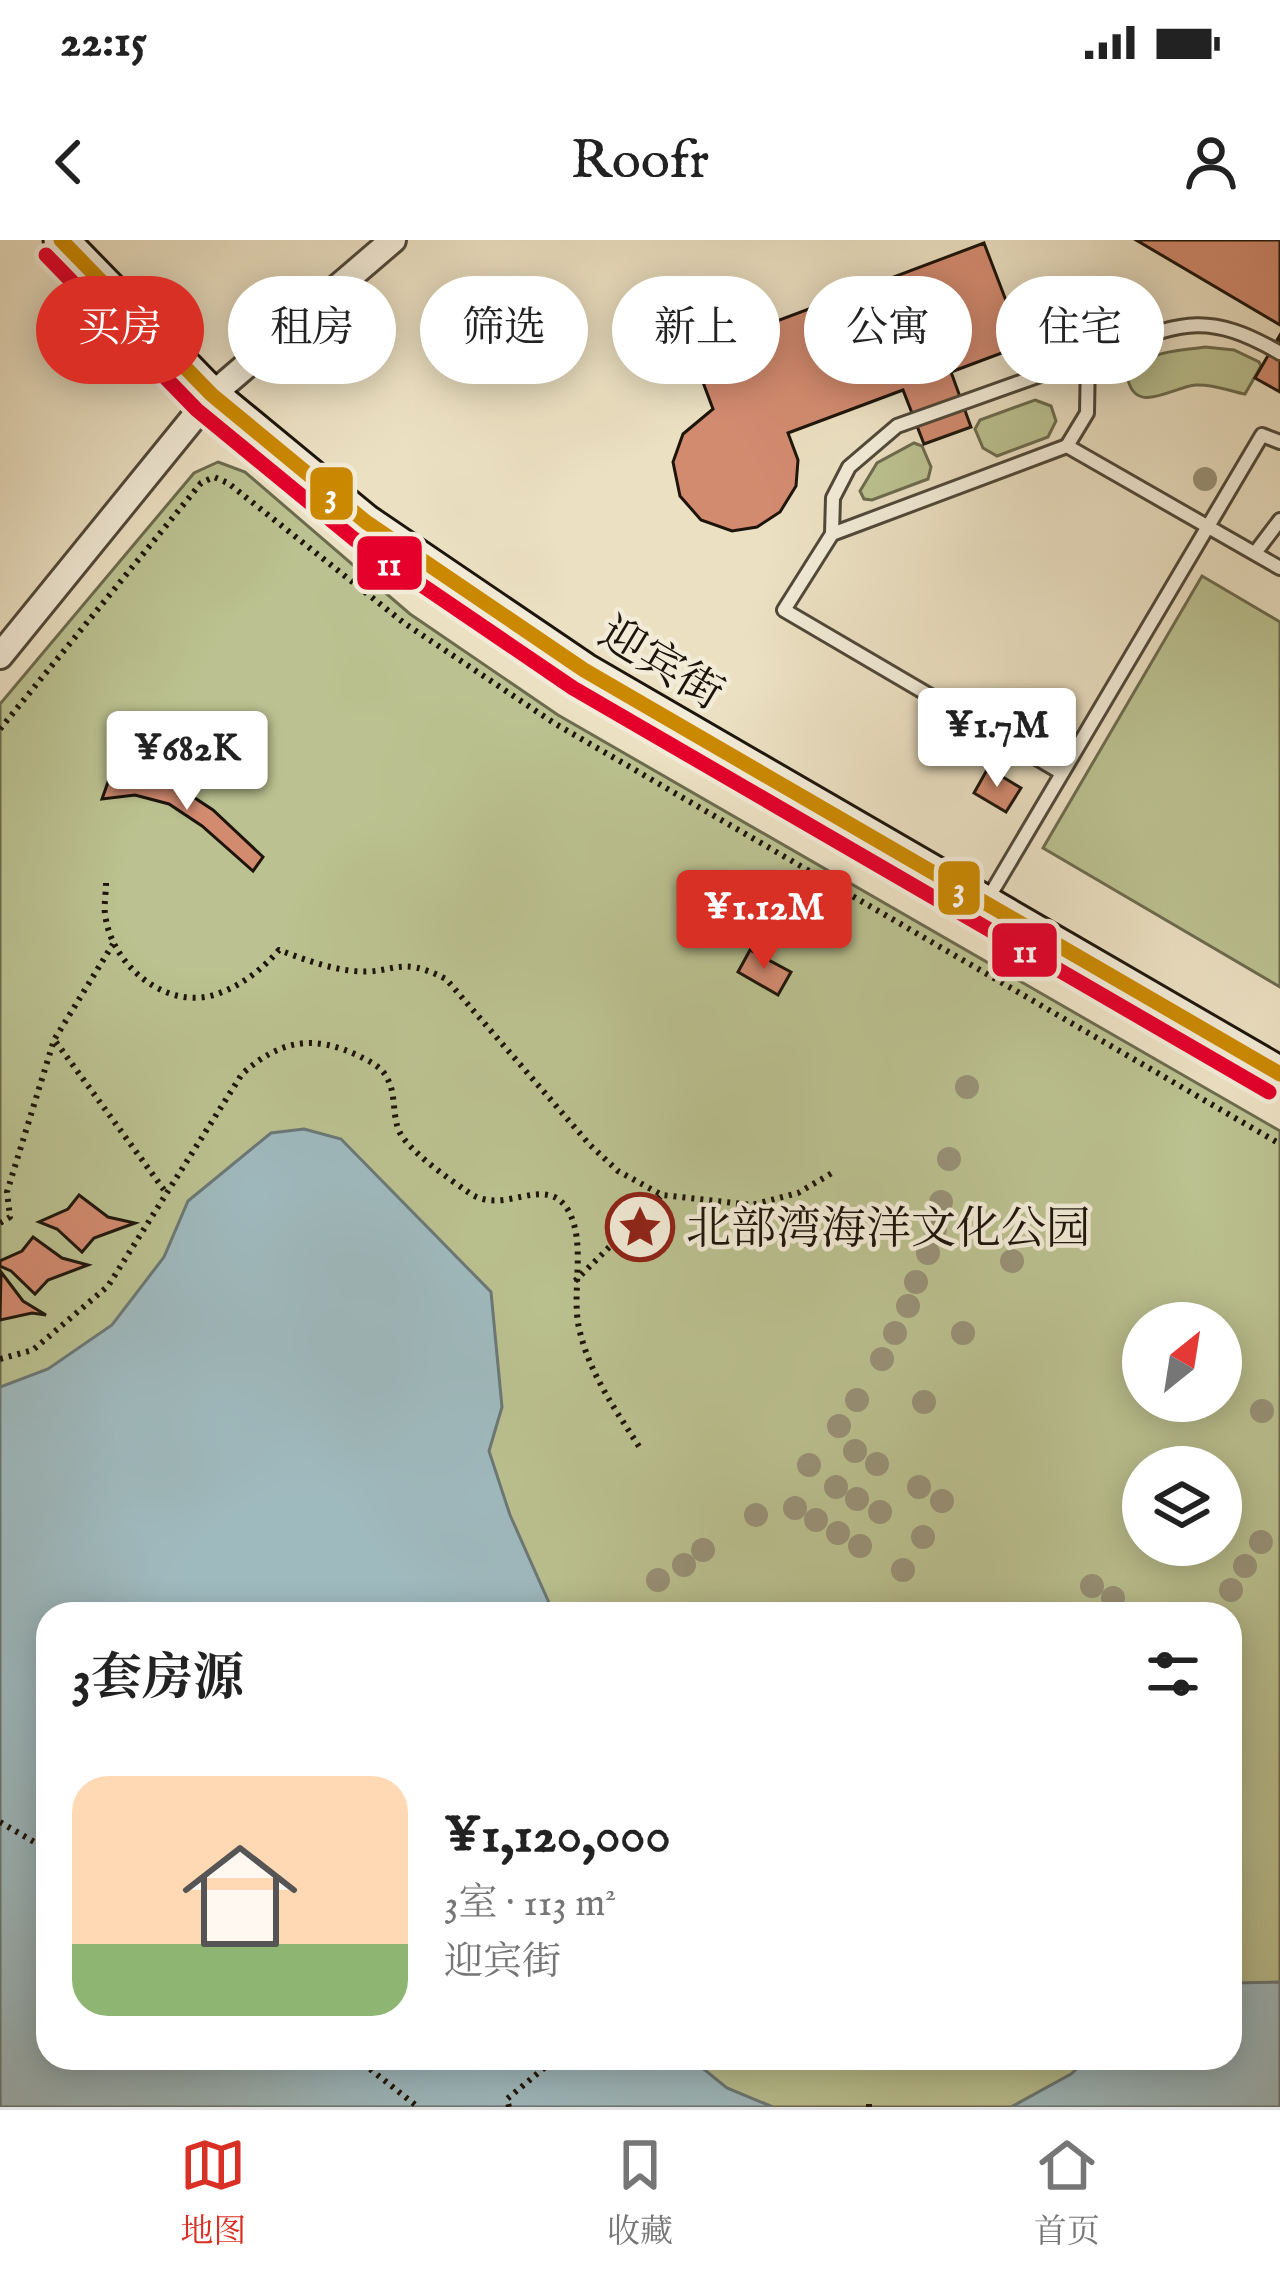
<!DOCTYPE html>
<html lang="zh">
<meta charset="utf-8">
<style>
:root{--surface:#fff;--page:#f6f6f6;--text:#222;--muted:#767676;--line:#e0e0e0;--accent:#d93025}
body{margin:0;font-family:"IM FELL English","Noto Serif SC",serif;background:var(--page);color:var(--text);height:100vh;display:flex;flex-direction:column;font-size:45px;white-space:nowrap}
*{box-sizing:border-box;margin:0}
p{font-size:39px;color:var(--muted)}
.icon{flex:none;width:66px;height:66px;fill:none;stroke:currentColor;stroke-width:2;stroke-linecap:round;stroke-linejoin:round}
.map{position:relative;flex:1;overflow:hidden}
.panel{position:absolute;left:36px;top:1362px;width:1206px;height:468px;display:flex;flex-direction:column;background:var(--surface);border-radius:36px;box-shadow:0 6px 30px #0003}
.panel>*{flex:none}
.banner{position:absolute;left:36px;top:36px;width:1209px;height:108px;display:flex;gap:24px}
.needle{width:78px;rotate:30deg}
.fabs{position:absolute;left:1122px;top:1062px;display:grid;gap:24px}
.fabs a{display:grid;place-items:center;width:120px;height:120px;border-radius:50%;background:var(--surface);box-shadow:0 6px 30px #0003;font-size:60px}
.price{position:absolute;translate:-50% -102px;padding:0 27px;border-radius:12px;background:#fff;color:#222;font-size:39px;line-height:78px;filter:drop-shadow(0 3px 6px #0008)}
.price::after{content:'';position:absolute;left:50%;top:72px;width:36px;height:27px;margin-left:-18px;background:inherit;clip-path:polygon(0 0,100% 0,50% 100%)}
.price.on{background:var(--accent);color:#fff}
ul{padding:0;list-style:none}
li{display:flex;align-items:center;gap:36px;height:300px;padding:0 36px}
li span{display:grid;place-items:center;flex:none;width:336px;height:240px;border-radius:36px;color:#555}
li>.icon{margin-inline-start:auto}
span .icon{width:144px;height:144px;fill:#fffc;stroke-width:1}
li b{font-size:51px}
h2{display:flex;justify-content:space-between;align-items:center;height:144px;padding:0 36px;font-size:51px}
.pill{padding:0 42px;border-radius:54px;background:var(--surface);box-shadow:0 6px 30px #0003;font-size:42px;line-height:108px}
.pill.on{background:var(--accent);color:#fff}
.status{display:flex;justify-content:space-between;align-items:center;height:84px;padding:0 60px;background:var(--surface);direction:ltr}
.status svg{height:33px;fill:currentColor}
header{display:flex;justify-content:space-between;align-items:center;height:156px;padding:0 36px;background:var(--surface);font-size:54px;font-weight:600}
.tab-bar{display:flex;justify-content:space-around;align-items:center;height:168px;border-top:3px solid var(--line);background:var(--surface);font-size:33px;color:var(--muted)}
.tab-bar a{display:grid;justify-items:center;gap:6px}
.tab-bar .on{color:var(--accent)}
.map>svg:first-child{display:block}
.green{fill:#bbc190;stroke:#6c6b4e;stroke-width:3;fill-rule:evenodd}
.water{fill:#9fbabf;stroke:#6b7877;stroke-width:3}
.building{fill:#d38b70;stroke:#1d150b;stroke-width:3}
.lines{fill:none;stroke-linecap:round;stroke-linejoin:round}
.service-casing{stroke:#504839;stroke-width:18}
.minor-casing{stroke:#504839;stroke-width:30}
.secondary-casing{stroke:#1d150b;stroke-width:39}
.path{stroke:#1d150b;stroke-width:6;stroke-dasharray:3 6;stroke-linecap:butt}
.service{stroke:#f2ebd7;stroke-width:12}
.minor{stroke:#f2ebd7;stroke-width:24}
.secondary{stroke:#f2ebd7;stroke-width:33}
.bus-1-casing{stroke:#f2ebd7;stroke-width:24}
.bus-2-casing{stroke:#f2ebd7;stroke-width:24}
.bus-1{stroke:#cb8902;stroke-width:15}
.bus-2{stroke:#e4002b;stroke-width:15}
.tree{fill:#989177}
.labels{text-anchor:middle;stroke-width:9;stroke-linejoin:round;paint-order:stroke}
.street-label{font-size:45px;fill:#1d150b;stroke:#f2ebd7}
.poi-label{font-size:45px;fill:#1d150b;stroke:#f2ebd7;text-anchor:start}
.line-badge{stroke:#f2ebd7;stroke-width:4.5}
.badge-label{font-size:33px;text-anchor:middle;font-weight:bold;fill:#fff}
</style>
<div class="status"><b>22:15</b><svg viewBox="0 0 49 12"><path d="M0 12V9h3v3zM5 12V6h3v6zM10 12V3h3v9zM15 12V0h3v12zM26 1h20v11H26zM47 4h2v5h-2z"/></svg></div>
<header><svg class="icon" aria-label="back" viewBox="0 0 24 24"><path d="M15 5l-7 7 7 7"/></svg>Roofr<svg class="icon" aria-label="person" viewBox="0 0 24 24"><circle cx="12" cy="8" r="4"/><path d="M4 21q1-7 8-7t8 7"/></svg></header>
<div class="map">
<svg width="1280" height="1867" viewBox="0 0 1280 1867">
<rect width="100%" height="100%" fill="#ebe0c2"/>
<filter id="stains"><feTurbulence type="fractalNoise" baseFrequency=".00167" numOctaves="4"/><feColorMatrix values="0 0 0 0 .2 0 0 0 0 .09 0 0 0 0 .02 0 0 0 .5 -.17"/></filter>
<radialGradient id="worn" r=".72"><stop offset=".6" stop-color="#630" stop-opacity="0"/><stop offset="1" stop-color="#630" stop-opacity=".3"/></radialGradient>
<g class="green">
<path d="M1205,107L1234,110L1259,122L1261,126L1245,154C1229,151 1214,144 1196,145C1172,147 1137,175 1128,140C1147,109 1172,112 1205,107Z"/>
<polygon points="1035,160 1051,166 1056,181 1048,197 997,216 983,208 975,189 980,180"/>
<polygon points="914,203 922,206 931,227 928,239 872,260 864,259 860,251 877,223"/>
<path d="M218,222L245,232L410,374L558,475L1280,891V1867H0V464L194,233ZM1143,1083H1221V1161H1143ZM1143,1227H1221V1305H1143ZM48,1374H1230V1818H48Z"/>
<polygon points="1202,336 1280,382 1280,747 1043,608"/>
</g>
<g class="water">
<polygon points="304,889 341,899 491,1052 502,1167 489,1211 510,1275 554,1374 48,1374 48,1818 690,1818 727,1848 773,1867 0,1867 0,1147 48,1129 112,1085 164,1017 188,961 271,893"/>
<polygon points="1280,1742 1280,1867 1011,1867 1071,1834 1088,1818 1230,1818 1230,1743"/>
</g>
<g class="building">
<polygon points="1136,0 1280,0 1280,85"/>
<polygon points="984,3 1023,105 951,132 971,187 924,204 903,150 788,193 798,220 796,246 780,272 757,287 732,291 701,280 680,256 673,222 683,194 713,169 692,113"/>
<polygon points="1280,95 1280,152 1255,138"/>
<polygon points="988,528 1021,548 1006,572 974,553"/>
<polygon points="141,537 178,547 213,570 263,617 253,631 202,586 169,564 135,555 102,559 108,542"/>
<polygon points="750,710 791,732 778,755 738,732"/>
<polygon points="79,955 108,977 135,983 94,998 82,1012 57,989 39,982 68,969"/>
<polygon points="33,997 62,1018 88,1025 48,1040 35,1054 11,1031 0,1026 0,1021 22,1011"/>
<polygon points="1,1032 23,1061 46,1075 32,1073 0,1080"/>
</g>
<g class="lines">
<g class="service-casing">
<g id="service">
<path d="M1067,206L1087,173L1088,118C1171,89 1197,64 1280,113"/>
<polyline points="832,294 833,258 849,227 897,186 1088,118"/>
<polyline points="1255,313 1280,280"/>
<polyline points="1062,533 784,370 832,294 1067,206 1280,328"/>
<polyline points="986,662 1262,195 1280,202"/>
</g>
</g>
<g class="minor-casing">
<polyline id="minor" points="0,416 212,155 393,0"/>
</g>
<g class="secondary-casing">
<polyline id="secondary" points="61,0 212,155 366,282 584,430 1280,834"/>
</g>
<g class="path">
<polyline points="0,489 201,243 214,237 228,243 404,383 554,483 1280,904"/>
<path d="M106,643C106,655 103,669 106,680C114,725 163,767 210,756C237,749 261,731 279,710C303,719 327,728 353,731C396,735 397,714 446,739L590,905L618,931L662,955L752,965L798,953L832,933"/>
<polyline points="56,802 167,954"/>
<polyline points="0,983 10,977 7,952 54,800 113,704"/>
<polyline points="575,1041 662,955"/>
<path d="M0,1119L33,1110L108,1046L242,834C280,800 313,794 359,816C369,821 382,827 387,838C398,857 390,882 404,899C420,919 448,938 468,952C503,978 545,932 568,970C587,1003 571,1052 579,1088C589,1134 617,1172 642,1211"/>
<polyline points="0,1582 48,1610"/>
<polyline points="356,1818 418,1867"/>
<polyline points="509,1867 507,1859 556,1818"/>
<polyline points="869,1867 869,1862"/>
</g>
<use href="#service" class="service"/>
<use href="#minor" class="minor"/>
<use href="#secondary" class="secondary"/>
<g class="bus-1-casing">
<polyline id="bus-1" points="61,0 212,155 366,282 584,430 1280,834"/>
</g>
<g class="bus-2-casing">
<polyline id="bus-2" points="46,15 197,170 354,299 573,448 1269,852"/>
</g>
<use href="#bus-1" class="bus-1"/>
<use href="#bus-2" class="bus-2"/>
</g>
<g class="tree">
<circle cx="1205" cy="239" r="12"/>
<circle cx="967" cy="847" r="12"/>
<circle cx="949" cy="919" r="12"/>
<circle cx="941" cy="962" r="12"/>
<circle cx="935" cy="989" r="12"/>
<circle cx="928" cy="1013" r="12"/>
<circle cx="1012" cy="1021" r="12"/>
<circle cx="916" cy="1042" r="12"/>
<circle cx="908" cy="1066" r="12"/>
<circle cx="895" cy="1093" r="12"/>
<circle cx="963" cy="1093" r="12"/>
<circle cx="882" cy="1119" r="12"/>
<circle cx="857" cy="1160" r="12"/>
<circle cx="924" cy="1162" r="12"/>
<circle cx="1262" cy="1171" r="12"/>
<circle cx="839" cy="1186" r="12"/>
<circle cx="855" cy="1211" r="12"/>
<circle cx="877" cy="1224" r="12"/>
<circle cx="809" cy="1225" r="12"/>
<circle cx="836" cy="1247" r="12"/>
<circle cx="919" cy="1247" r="12"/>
<circle cx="857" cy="1259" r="12"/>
<circle cx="942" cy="1261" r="12"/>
<circle cx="795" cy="1268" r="12"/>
<circle cx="880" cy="1272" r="12"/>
<circle cx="756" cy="1275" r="12"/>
<circle cx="816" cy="1280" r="12"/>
<circle cx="838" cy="1293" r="12"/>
<circle cx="923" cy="1297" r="12"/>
<circle cx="1261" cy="1302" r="12"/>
<circle cx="860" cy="1306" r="12"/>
<circle cx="703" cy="1310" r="12"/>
<circle cx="684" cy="1325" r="12"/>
<circle cx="1245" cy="1326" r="12"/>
<circle cx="903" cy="1330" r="12"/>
<circle cx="658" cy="1340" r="12"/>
<circle cx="1092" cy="1346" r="12"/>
<circle cx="1231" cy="1350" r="12"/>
<circle cx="1113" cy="1358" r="12"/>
</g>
<defs>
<g id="sight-ring" transform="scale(3.45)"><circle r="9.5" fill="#f2ebd7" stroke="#8f2418" stroke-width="1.5"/><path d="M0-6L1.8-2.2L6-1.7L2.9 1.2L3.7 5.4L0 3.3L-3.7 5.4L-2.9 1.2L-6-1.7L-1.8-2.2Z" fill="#8f2418"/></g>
</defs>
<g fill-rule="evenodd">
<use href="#sight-ring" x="640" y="987"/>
</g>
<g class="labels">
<g class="street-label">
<text transform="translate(662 422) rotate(31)" y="16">迎宾街</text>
</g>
<g class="poi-label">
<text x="686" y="1003">北部湾海洋文化公园</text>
</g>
</g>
<g class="line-badge">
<rect x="308" y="225" width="47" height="57" rx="12" fill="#cb8902"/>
<rect x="355" y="294" width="69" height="58" rx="12" fill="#e4002b"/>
<rect x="936" y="619" width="46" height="58" rx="12" fill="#cb8902"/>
<rect x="990" y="681" width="69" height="58" rx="12" fill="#e4002b"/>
</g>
<g class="badge-label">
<text x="331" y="265">3</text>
<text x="389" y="335">11</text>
<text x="959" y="659">3</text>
<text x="1025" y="722">11</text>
</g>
<rect width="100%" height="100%" filter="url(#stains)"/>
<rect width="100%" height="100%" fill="url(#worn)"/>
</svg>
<div class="fabs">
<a><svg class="needle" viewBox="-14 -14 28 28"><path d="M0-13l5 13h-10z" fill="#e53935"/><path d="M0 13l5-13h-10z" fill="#767676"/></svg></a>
<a><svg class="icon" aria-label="layers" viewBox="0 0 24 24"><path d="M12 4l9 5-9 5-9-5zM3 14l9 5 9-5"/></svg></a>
</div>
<b class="price" style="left:997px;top:550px">¥1.7M</b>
<b class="price" style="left:187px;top:573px">¥682K</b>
<b class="price on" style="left:764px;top:732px">¥1.12M</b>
<div class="banner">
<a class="pill on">买房</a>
<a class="pill">租房</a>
<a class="pill">筛选</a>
<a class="pill">新上</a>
<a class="pill">公寓</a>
<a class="pill">住宅</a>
</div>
<section class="panel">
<h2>3套房源<svg class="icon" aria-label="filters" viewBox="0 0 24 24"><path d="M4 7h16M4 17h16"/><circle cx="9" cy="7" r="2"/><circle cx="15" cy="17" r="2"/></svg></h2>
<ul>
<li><span style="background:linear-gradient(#ffd9b3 70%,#8fb573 0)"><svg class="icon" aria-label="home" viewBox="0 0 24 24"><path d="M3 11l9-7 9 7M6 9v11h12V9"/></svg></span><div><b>¥1,120,000</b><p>3室 · 113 m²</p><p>迎宾街</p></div></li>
</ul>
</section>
</div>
<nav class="tab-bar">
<a class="on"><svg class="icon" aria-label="map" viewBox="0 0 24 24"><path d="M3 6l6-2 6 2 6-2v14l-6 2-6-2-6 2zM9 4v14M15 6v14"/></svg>地图</a>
<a><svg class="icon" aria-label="saved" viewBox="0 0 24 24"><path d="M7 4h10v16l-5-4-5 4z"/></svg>收藏</a>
<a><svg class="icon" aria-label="home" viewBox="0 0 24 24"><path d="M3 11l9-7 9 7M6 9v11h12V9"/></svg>首页</a>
</nav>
